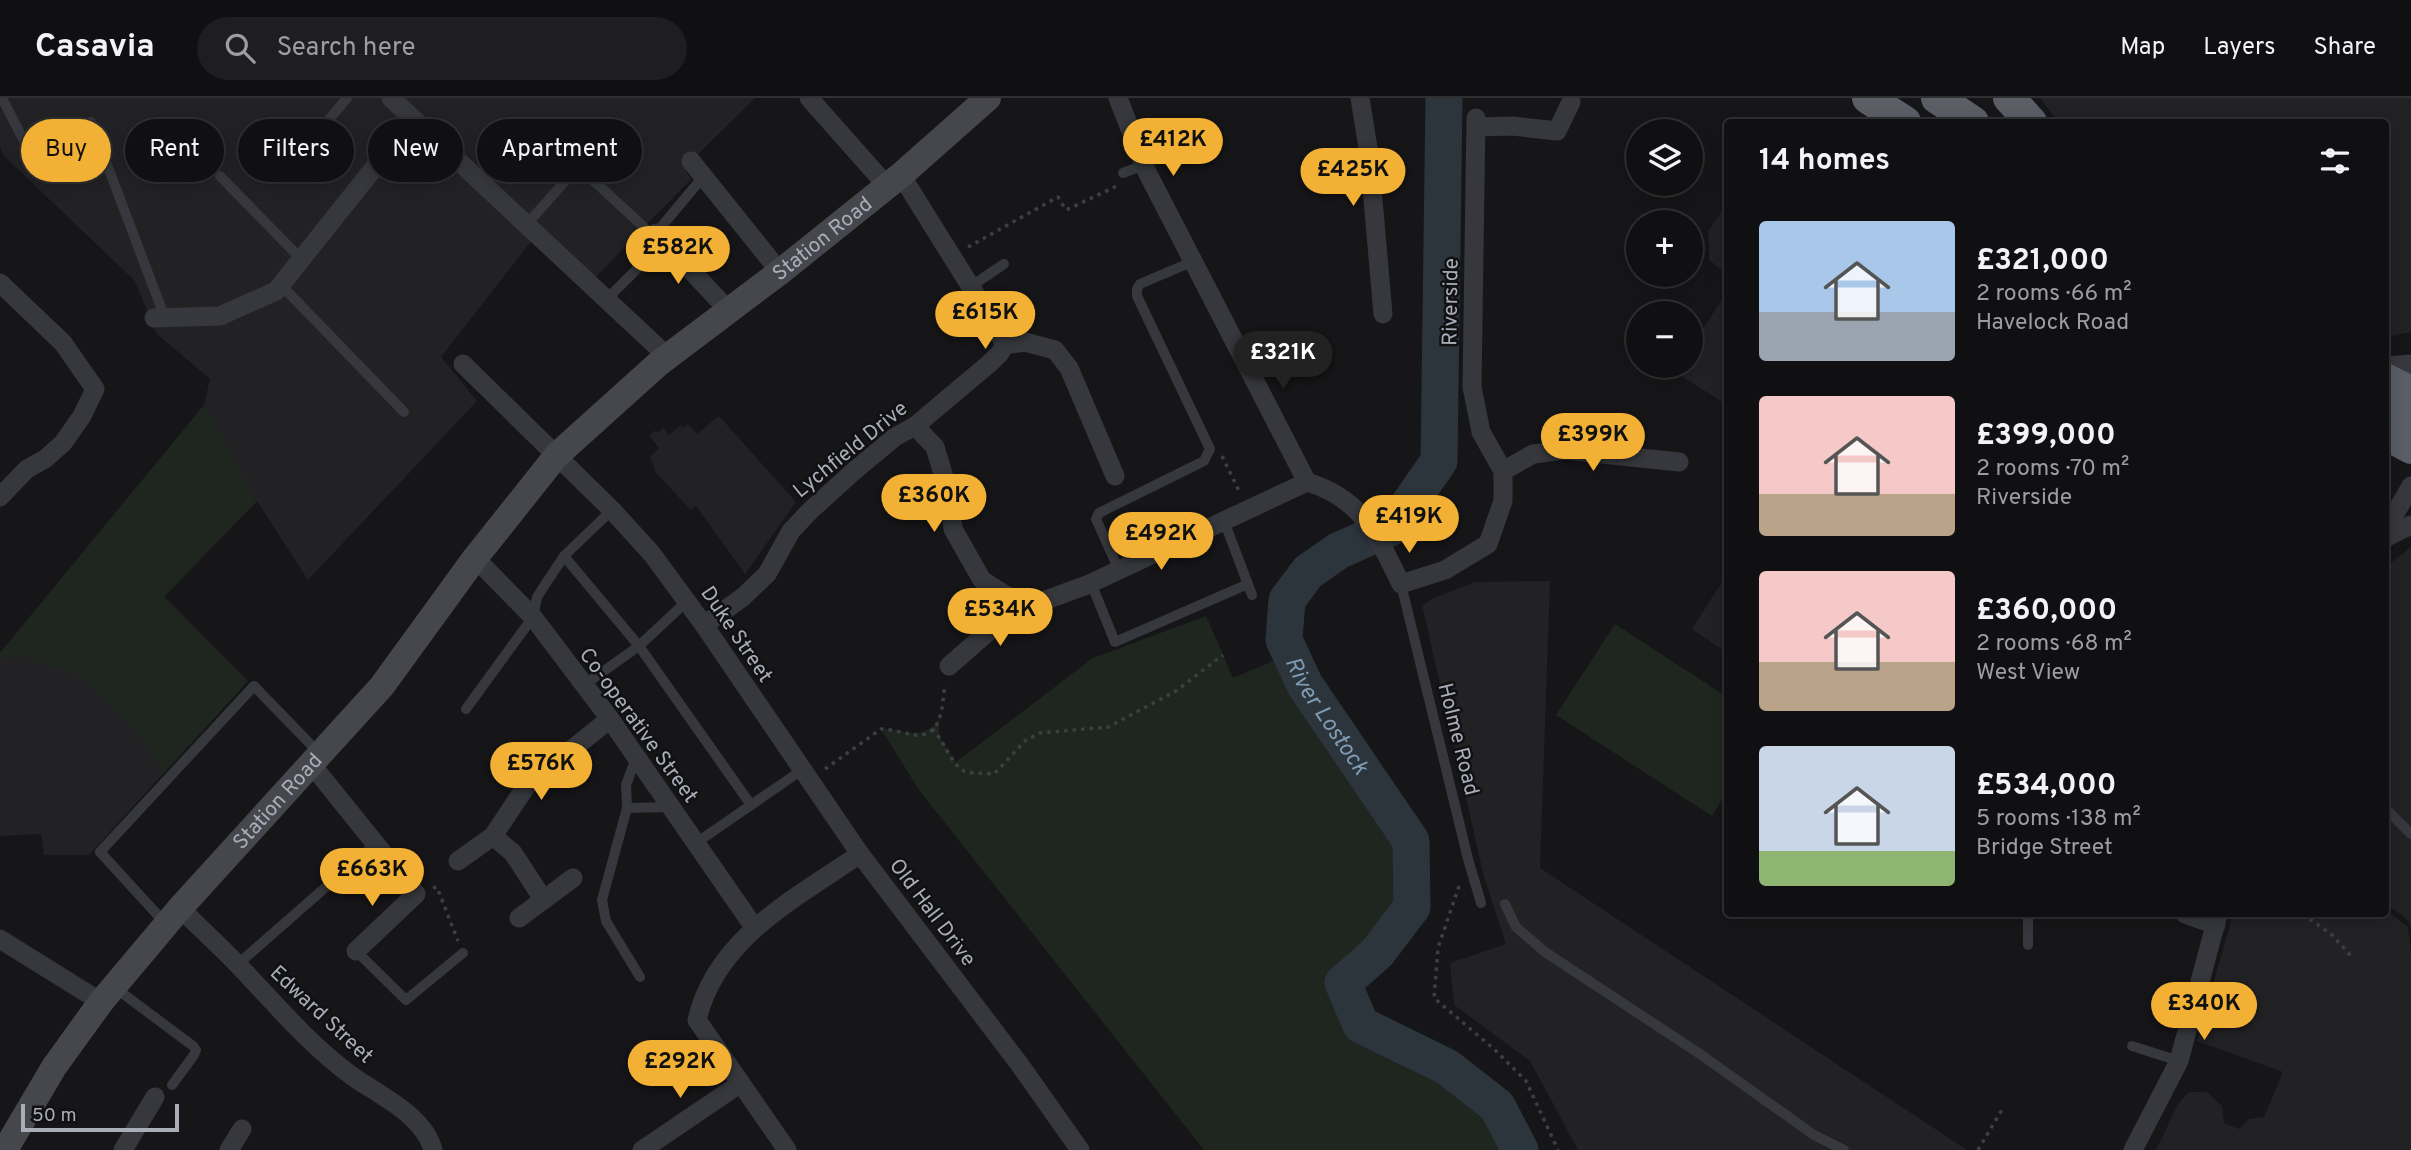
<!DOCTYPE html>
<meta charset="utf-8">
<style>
:root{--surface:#101012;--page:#1e1e20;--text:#f1f3f6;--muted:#9c9d9f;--line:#303032;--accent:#f2b134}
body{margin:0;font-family:Overpass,sans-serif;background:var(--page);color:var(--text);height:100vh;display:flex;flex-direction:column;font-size:26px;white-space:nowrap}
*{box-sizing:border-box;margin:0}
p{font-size:23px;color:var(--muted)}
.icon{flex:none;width:38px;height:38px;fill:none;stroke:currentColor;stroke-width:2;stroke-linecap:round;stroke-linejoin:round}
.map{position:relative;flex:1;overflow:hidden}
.drawer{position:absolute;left:1724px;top:21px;width:665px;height:798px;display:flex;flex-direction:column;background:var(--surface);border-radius:7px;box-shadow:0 4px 18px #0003,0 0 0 2px var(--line)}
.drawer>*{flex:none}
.top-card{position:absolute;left:21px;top:21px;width:665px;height:63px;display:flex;gap:14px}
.tools{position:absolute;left:1626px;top:21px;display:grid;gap:14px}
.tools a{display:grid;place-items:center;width:77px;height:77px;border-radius:50%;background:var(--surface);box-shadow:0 4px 18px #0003,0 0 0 2px var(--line);font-size:35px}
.scale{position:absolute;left:21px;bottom:18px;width:158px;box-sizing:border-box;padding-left:7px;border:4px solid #a8adb8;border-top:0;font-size:19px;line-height:24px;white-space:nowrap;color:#a8adb8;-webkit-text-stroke:5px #111113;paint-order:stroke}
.price{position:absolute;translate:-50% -60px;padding:0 16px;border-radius:24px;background:var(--accent);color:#111;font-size:23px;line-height:46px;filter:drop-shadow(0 2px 4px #0008)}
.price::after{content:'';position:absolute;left:50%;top:42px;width:21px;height:16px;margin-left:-10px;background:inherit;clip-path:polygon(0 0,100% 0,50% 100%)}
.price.on{background:#222;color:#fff}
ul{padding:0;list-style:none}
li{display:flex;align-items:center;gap:21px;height:175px;padding:0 35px}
li span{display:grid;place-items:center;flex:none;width:196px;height:140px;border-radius:7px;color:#555}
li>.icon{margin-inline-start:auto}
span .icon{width:84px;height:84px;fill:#fffc;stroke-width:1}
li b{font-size:30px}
h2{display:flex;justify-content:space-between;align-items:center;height:84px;padding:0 35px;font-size:30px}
.tag{padding:0 24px;border-radius:32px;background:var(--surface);box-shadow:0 4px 18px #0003,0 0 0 2px var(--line);font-size:24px;line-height:63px}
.tag.on{background:var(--accent);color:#111}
header{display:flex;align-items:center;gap:42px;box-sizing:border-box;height:98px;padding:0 35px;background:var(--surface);border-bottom:2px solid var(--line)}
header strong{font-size:33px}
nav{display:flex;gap:38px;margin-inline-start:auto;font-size:24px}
.search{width:490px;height:63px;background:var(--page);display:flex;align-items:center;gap:18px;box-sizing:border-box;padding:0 24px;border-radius:38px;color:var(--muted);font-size:26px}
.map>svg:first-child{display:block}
.built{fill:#222225}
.green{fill:#1e261f}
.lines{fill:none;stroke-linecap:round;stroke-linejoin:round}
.river{stroke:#2c353c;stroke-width:37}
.path{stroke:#3d3f44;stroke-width:3.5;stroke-dasharray:3.5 5;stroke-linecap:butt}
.service{stroke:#37383d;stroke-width:10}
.minor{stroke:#37383d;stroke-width:19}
.secondary{stroke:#45474d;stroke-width:26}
.trunk{stroke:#5b5e65;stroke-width:32}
.labels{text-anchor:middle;stroke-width:5;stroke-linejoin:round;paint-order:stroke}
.street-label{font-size:21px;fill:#a8adb8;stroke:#111113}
.water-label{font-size:23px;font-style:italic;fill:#7f9bb3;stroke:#111113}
</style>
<header>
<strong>Casavia</strong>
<div class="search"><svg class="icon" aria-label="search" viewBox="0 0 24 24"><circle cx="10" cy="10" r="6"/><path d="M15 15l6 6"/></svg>Search here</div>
<nav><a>Map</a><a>Layers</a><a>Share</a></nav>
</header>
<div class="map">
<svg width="2411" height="1052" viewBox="0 0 2411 1052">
<rect width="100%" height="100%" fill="#161618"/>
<g class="built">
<polygon points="0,0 755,0 691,63 685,72 691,81 591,184 537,136 441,259 477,303 308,482 257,403 164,498 248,583 89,757 44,757 41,736 0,738 0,555 204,307 210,281 156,235 135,183 5,59 0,49"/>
<polygon points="2040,0 2411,0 2411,234 2385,239 2385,24 2058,24"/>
<polygon points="1727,106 1727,176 1709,162 1708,133"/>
<polygon points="1727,194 1727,307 1683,279 1684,268 1690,268 1691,249"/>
<polygon points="719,318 796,404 745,476 696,408 691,412 656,375 650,359 659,350 649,338 656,332 658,335 663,330 669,337 681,327 683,330 688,326 697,336"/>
<polygon points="2411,449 2411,829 2409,823 2385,805 2385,476 2392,464"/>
<polygon points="1727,476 1727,555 1692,531"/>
<polygon points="1550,483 1540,770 1967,1052 1578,1052 1530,963 1454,907 1450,865 1506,846 1484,779 1422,507 1436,499 1475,484"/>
<polygon points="2385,811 2408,829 2411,851 2411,1052 2156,1052 2178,1006 2189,994 2207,994 2222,1008 2224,1025 2239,1031 2249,1021 2264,1019 2283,974 2197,943 2233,816 2385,816"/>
</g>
<g class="green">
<polygon points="204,307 257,403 164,499 248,583 164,675 140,638 117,612 79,578 22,558 0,561 0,555"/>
<path d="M1206,518L1233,580L1290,556L1305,587L1411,743L1412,809L1343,885L1361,927L1447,969L1497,1008L1520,1052H1204L919,692L881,631C907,631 919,645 939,622V638L956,664L1093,560Z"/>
<polygon points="1615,526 1727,599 1727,693 1712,718 1556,617"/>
</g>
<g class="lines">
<path class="river" id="s1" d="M1444,0L1439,363L1394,428L1338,453L1308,474L1287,502L1284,542L1305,587L1411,743L1412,809L1377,855L1343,885L1361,927L1447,969L1497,1008L1520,1052"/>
<g class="path">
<polyline points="968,149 1058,99 1066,112 1117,88"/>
<polyline points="1222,358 1240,395"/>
<path d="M932,631C944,642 950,665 964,673C972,676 985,675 994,676L1026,642L1040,635L1108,629L1176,593L1223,557"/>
<path d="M825,671L881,631C892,631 913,638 920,637C944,635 942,603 945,586"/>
<polyline points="1459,788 1438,850 1434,900 1494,951 1526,983 1558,1052"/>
<polyline points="433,790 437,789 458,843"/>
<polyline points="2303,816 2332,837 2352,859"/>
<polyline points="1978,1052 2003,1010"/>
</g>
<g class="service">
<polyline points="2,0 24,43 91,24 165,220"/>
<polyline points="326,25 347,0"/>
<polyline points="1123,75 1144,67"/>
<polyline points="220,78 301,161"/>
<polyline points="527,126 575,72 580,70 647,132 656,135 703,79"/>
<polyline points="281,187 404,314"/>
<polyline points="970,189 1004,166"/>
<polyline points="608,200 665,143"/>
<polyline points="1224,423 1252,497"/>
<polyline points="564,458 639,548 751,707"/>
<polyline points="1119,472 1096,421 1099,415 1204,363 1210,351 1137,198 1137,191 1140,186 1194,163"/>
<polyline points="1091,485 1115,544 1248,486"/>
<polyline points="1401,486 1468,761 1481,805"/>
<polyline points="584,587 639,548 687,503"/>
<polyline points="466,611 533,519 537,499 564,458 612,412"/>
<polyline points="636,660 626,687 627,710 602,802 606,823 640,879"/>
<polyline points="627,710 670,709"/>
<polyline points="2385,710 2411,736"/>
<polyline points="696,745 802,672"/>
<polyline points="1505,806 1516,829 1545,854 1700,956 1814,1037 1844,1052"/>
<polyline points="165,825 100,754 254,588 318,654"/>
<polyline points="2028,847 2028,816"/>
<polyline points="356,853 406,902 463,855"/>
<polyline points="238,866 375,746"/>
<polyline points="114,889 193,948 196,952 194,957 172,987"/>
<polyline points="2132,948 2179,963"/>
</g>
<g class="minor">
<polyline points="391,0 668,259"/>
<polyline points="809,0 887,88"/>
<path d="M1118,0L1147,74L1307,384C1363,401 1377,437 1401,486L1445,472L1488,446L1503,403V373L1481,334L1472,289L1476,20"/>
<polyline points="1360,0 1369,56 1383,216"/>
<polyline points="1477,29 1512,28 1557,33 1571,4"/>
<polyline points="691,63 780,174"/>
<polyline points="901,77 999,234 1004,247 1025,244 1055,252 1069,270 1115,378"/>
<polyline points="656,135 729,213"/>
<polyline points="0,185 63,245 95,291 82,318 63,345 45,361 27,371 0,399"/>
<polyline points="154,220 220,218 276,193 413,21"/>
<polyline points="463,266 612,412 652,456 704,527 860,756 1020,967 1080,1052"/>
<polyline points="2385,268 2411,266"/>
<polyline points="915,328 935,349 949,396 953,431 982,482 1007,498 1027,503 1043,503 1087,487 1307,384"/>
<polyline points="1503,373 1533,356 1565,352 1679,364"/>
<polyline points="2385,433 2411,388"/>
<polyline points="2385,440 2411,427"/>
<polyline points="475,460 533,519 610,621 754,829"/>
<polyline points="704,527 743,499 767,476 791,433 811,412 854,373 895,339 915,328 990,265 1000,255 1004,247"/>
<polyline points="949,568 989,533 1007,498"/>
<polyline points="312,667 416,796 356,853"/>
<polyline points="493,738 513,755 543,801"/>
<polyline points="458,763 493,738 527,687 610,621"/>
<path d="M180,810C200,830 222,850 241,870C276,907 311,948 352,978C380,998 424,1017 433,1052"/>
<polyline points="2185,816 2216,827"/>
<polyline points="519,820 573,780"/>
<polyline points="0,841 101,904"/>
<polyline points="123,1052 155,999"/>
<polyline points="229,1052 242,1031"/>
<polyline points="642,1052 741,985"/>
<path d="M787,1052L697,922C716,840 796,800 860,756"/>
<polyline points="2133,1052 2179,963 2218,816"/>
</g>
<path class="secondary" id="s2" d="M5,1052L54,969L101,904L180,810L382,588L475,460L557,357L658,266L780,174L901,77L988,0"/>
<g class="trunk">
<polyline points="1868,0 1905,24"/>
<polyline points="1937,0 1973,24"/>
<polyline points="2009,0 2031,24"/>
<polyline points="2385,281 2411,294"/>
<polyline points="2385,309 2411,324"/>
<polyline points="2385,336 2411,350"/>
</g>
</g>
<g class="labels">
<g class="street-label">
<text dy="7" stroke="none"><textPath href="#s2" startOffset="1232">Station Road</textPath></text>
<text transform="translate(1450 204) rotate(-89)" y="7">Riverside</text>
<text transform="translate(850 351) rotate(-39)" y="7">Lychfield Drive</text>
<text transform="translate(737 536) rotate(56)" y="7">Duke Street</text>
<text transform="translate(639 627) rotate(54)" y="7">Co-operative Street</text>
<text transform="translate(1459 641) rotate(76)" y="7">Holme Road</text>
<text dy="7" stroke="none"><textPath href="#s2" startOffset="444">Station Road</textPath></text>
<text transform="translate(933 814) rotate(53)" y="7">Old Hall Drive</text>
<text transform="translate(322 916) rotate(43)" y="7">Edward Street</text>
</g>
<g class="water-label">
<text dy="8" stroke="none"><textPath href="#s1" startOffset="702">River Lostock</textPath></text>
</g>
</g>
</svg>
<div class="tools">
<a><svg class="icon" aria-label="layers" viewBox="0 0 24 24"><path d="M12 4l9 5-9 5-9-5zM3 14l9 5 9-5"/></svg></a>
<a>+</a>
<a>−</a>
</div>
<div class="scale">50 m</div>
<b class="price" style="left:1173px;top:80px">£412K</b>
<b class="price" style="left:1353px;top:110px">£425K</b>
<b class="price" style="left:678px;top:188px">£582K</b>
<b class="price" style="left:985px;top:253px">£615K</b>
<b class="price on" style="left:1283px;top:293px">£321K</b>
<b class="price" style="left:1593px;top:375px">£399K</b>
<b class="price" style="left:934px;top:436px">£360K</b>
<b class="price" style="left:1409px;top:457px">£419K</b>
<b class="price" style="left:1161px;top:474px">£492K</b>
<b class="price" style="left:1000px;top:550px">£534K</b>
<b class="price" style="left:541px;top:704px">£576K</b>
<b class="price" style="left:372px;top:810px">£663K</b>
<b class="price" style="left:2204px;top:944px">£340K</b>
<b class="price" style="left:680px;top:1002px">£292K</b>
<div class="top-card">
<a class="tag on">Buy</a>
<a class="tag">Rent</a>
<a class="tag">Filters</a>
<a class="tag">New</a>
<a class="tag">Apartment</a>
</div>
<section class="drawer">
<h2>14 homes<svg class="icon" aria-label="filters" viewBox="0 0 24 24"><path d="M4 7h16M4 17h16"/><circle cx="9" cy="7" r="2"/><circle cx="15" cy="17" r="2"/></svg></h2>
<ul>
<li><span style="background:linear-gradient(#a9c7e8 65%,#9aa5b1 0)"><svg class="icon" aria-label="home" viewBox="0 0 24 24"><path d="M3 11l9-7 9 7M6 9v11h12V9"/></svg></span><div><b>£321,000</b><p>2 rooms · 66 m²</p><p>Havelock Road</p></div></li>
<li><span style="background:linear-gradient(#f6c9c9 70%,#b9a48a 0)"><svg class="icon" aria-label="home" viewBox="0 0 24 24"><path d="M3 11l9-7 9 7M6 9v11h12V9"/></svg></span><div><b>£399,000</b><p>2 rooms · 70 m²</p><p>Riverside</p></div></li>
<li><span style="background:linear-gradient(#f6c9c9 65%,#b9a48a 0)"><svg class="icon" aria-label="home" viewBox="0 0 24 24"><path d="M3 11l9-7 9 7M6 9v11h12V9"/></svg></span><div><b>£360,000</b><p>2 rooms · 68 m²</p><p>West View</p></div></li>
<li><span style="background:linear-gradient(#c9d6e8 75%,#8fb573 0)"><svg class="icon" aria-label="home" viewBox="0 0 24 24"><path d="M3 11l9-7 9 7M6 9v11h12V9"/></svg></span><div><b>£534,000</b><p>5 rooms · 138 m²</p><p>Bridge Street</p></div></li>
</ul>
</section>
</div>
